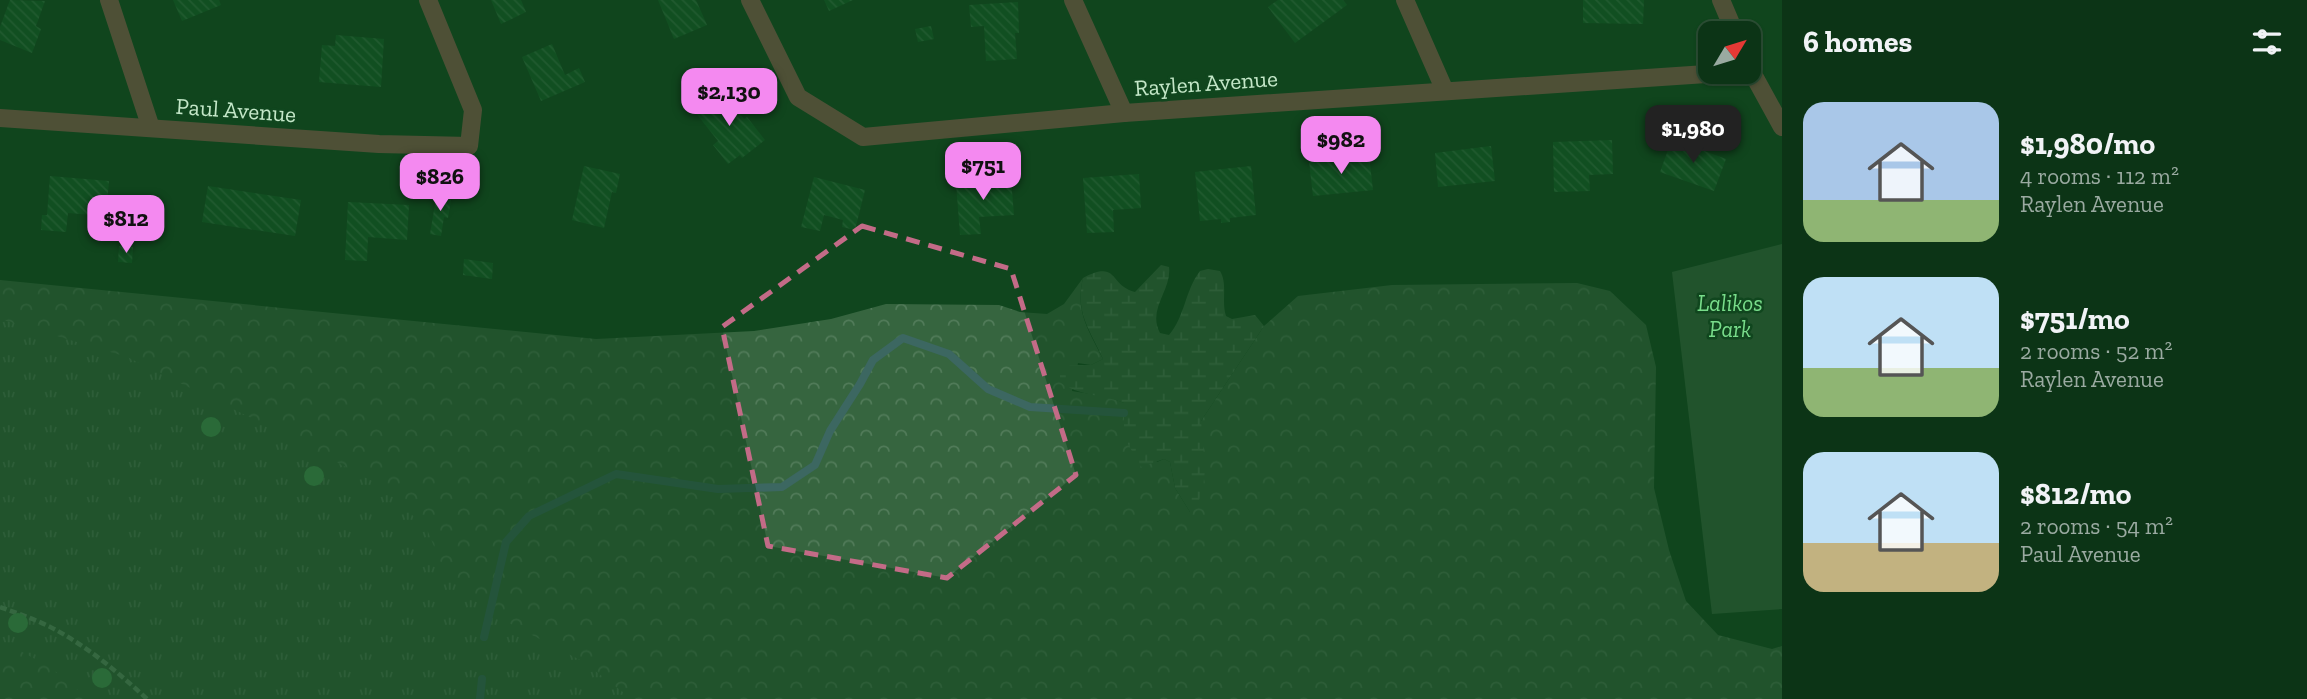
<!DOCTYPE html>
<meta charset="utf-8">
<style>
:root{--surface:#0c3416;--page:#153c1f;--text:#f1f3f6;--muted:#9aaaa1;--line:#2c4f35;--accent:#f489f0}
body{margin:0;font-family:"Zilla Slab",serif;background:var(--page);color:var(--text);height:100vh;display:flex;flex-direction:column;font-size:26px;white-space:nowrap}
*{box-sizing:border-box;margin:0}
p{font-size:23px;color:var(--muted)}
.icon{flex:none;width:38px;height:38px;fill:none;stroke:currentColor;stroke-width:2;stroke-linecap:round;stroke-linejoin:round}
.map{position:relative;flex:1;overflow:hidden}
.details{display:flex;flex-direction:column;background:var(--surface);width:525px}
.details>*{flex:none}
.needle{width:46px;rotate:52deg}
.fabs{position:absolute;left:1698px;top:21px;display:grid;gap:14px}
.fabs a{display:grid;place-items:center;width:63px;height:63px;border-radius:14px;background:var(--surface);box-shadow:0 2px 5px #0004,0 0 0 2px var(--line);font-size:35px}
.price{position:absolute;translate:-50% -60px;padding:0 16px;border-radius:14px;background:var(--accent);color:#111;font-size:23px;line-height:46px;filter:drop-shadow(0 2px 4px #0008)}
.price::after{content:'';position:absolute;left:50%;top:42px;width:21px;height:16px;margin-left:-10px;background:inherit;clip-path:polygon(0 0,100% 0,50% 100%)}
.price.active{background:#222;color:#fff}
ul{padding:0;list-style:none}
li{display:flex;align-items:center;gap:21px;height:175px;padding:0 21px}
li span{display:grid;place-items:center;flex:none;width:196px;height:140px;border-radius:21px;color:#555}
li>.icon{margin-inline-start:auto}
span .icon{width:84px;height:84px;fill:#fffc;stroke-width:1}
li b{font-size:30px}
h2{display:flex;justify-content:space-between;align-items:center;height:84px;padding:0 21px;font-size:30px}
main{display:flex;flex:1;min-height:0}
.map>svg:first-child{display:block}
.grass{fill:url(#grass-tufts)}
.forest{fill:url(#forest-crowns)}
.wetland{fill:url(#wetland-marsh)}
.green{fill:#36653f}
.lines{fill:none;stroke-linecap:round;stroke-linejoin:round}
.stream{stroke:#3c6761;stroke-width:8}
.building{fill:url(#building-back-hatch)}
.path{stroke:#62906c;stroke-width:4.5;stroke-dasharray:7 3.5;stroke-linecap:butt}
.minor{stroke:#9a5e56;stroke-width:18}
.tree{fill:#499859}
.marked{fill:none;stroke:#c36b87;stroke-width:5;stroke-dasharray:14 9;stroke-linejoin:round}
.labels{text-anchor:middle;stroke-width:5;stroke-linejoin:round;paint-order:stroke}
.street-label{font-size:23px;fill:#c4e7c8;stroke:#10461e}
.park-label{font-size:23px;font-style:italic;fill:#78dc8a;stroke:#10461e}
</style>
<main>
<div class="map">
<svg width="1782" height="699" viewBox="0 0 1782 699">
<defs>
<pattern id="grass-tufts" width="24" height="20" patternUnits="userSpaceOnUse" patternTransform="scale(1.75)"><rect width="24" height="20" fill="#36653f"/><path d="M3 7l-1-3M5 7V3M7 7l1-3M15 17l-1-3M17 17v-4M19 17l1-3" fill="none" stroke="#517b59"/></pattern>
<pattern id="forest-crowns" width="20" height="18" patternUnits="userSpaceOnUse" patternTransform="scale(1.75)"><rect width="20" height="18" fill="#36653f"/><path d="M2 6a3 3 0 1 1 6 0M12 15a3 3 0 1 1 6 0" fill="none" stroke="#517b59"/></pattern>
<pattern id="wetland-marsh" width="20" height="14" patternUnits="userSpaceOnUse" patternTransform="scale(1.75)"><rect width="20" height="14" fill="#36653f"/><path d="M1 5h8M5 5V1M11 12h8M15 12V8" fill="none" stroke="#517b59"/></pattern>
<pattern id="building-back-hatch" width="6" height="6" patternUnits="userSpaceOnUse" patternTransform="scale(1.75)"><rect width="6" height="6" fill="#135c27"/><path d="M-1 5l2 2M0 0l6 6M5-1l2 2" fill="none" stroke="#347345"/></pattern>
</defs>
<rect width="100%" height="100%" fill="#10461e"/>
<polygon class="grass" points="0,280 824,699 0,699"/>
<g class="forest">
<path d="M1083,278C1075,312 1088,329 1103,359L1091,365L1078,363L1072,391L1109,397L1124,403V413L1157,462L1164,459L1170,462L1175,488L1190,512L1201,421L1264,326L1298,296L1392,285L1577,283L1610,291L1646,325L1656,367L1654,488L1669,550L1686,601L1718,635L1772,649L1782,646V699H632L582,661L505,621L472,598L443,568L428,532L389,490L272,428L127,357L0,319V280L596,339L754,331L831,319L886,304L999,305L1020,312L1047,314L1064,304Z"/>
<polygon points="0,640 48,666 89,699 0,699"/>
</g>
<path class="wetland" d="M1161,265L1169,267C1172,290 1147,309 1160,333L1169,335C1185,317 1185,290 1200,271L1208,269L1220,271C1228,284 1221,301 1226,316L1232,319L1255,315L1264,326L1201,421L1205,470L1203,488L1198,503L1190,512L1175,488L1170,462L1164,459L1141,467L1128,444L1124,429V403C1102,394 1078,396 1060,382V371L1067,365H1091L1103,359C1089,328 1075,313 1083,278C1119,259 1109,286 1135,292Z"/>
<polygon class="green" points="1782,244 1782,609 1712,614 1672,272"/>
<g class="lines">
<g class="stream">
<polyline points="484,637 506,542 529,516 616,474 718,489 782,487 815,465 830,431 860,384 873,360 903,338 949,354 988,389 1030,407 1124,413"/>
<polyline points="480,699 482,679"/>
</g>
</g>
<g class="building">
<polygon points="10,0 45,1 36,26 41,29 32,53 0,40 0,27"/>
<polygon points="173,0 219,0 221,5 182,21"/>
<polygon points="491,0 521,0 526,12 501,24"/>
<polygon points="658,0 696,0 707,25 674,39"/>
<polygon points="824,0 853,0 829,11"/>
<polygon points="1278,0 1343,0 1347,5 1295,43 1268,7"/>
<polygon points="1583,0 1644,0 1643,24 1583,23"/>
<polygon points="1018,2 1019,33 1015,33 1017,59 986,61 984,26 971,27 969,5"/>
<polygon points="931,26 934,39 918,42 915,29"/>
<polygon points="336,35 384,39 381,87 319,82 322,45 335,46"/>
<polygon points="552,44 565,75 579,68 585,82 541,101 522,57"/>
<polygon points="722,90 744,119 747,117 765,140 742,158 740,155 728,164 713,145 718,141 695,112"/>
<polygon points="1672,139 1726,159 1714,191 1660,172"/>
<polygon points="1612,140 1613,174 1589,175 1590,191 1554,192 1553,142"/>
<polygon points="1491,146 1495,181 1438,187 1435,153"/>
<polygon points="1369,156 1373,190 1313,196 1309,162"/>
<polygon points="584,166 620,174 616,193 612,192 604,228 572,220"/>
<polygon points="1251,166 1256,215 1230,218 1230,222 1221,223 1221,219 1200,221 1195,172"/>
<polygon points="1139,174 1141,208 1113,210 1114,232 1087,233 1083,178"/>
<polygon points="50,176 109,181 106,216 68,213 66,232 41,230 42,215 47,215"/>
<polygon points="982,176 983,181 1011,179 1014,215 979,217 981,234 960,235 956,183 974,181 974,177"/>
<polygon points="814,177 865,190 855,230 842,227 843,220 824,215 820,231 801,227"/>
<polygon points="208,186 301,200 295,236 202,222"/>
<polygon points="437,192 448,194 447,199 451,200 448,218 444,217 441,236 430,234"/>
<polygon points="348,202 409,205 407,240 368,237 367,261 345,260"/>
<polygon points="119,246 133,247 132,263 118,262"/>
<polygon points="464,259 493,263 492,279 463,275"/>
</g>
<g class="lines">
<path class="path" d="M0,607C19,614 38,620 56,630C89,648 119,673 147,699"/>
<g class="minor">
<polyline points="109,0 151,128"/>
<polyline points="750,0 798,97 863,137 1124,113 1736,72"/>
<polyline points="1073,0 1124,113"/>
<polyline points="1405,0 1445,91"/>
<polyline points="1721,0 1735,33"/>
<polyline points="1748,65 1782,127"/>
<polyline points="0,118 379,144 469,146 473,110 428,0"/>
</g>
</g>
<g class="tree">
<circle cx="211" cy="427" r="10"/>
<circle cx="314" cy="476" r="10"/>
<circle cx="18" cy="623" r="10"/>
<circle cx="102" cy="678" r="10"/>
</g>
<path d="M0 0H1782V699H0ZM862,226L1011,269L1076,475L947,578L768,546L722,327Z" fill="#10461e" fill-opacity=".55" fill-rule="evenodd"/>
<path class="marked" d="M862,226L1011,269L1076,475L947,578L768,546L722,327Z"/>
<g class="labels">
<g class="street-label">
<text transform="translate(1206 83) rotate(-4)" y="8">Raylen Avenue</text>
<text transform="translate(236 110) rotate(4)" y="8">Paul Avenue</text>
</g>
<g class="park-label">
<text x="1730" y="311">Lalikos<tspan x="1730" dy="26">Park</tspan></text>
</g>
</g>
</svg>
<div class="fabs">
<a><svg class="needle" viewBox="-14 -14 28 28"><path d="M0-13l5 13h-10z" fill="#e53935"/><path d="M0 13l5-13h-10z" fill="#9aaaa1"/></svg></a>
</div>
<b class="price" style="left:729px;top:128px">$2,130</b>
<b class="price active" style="left:1693px;top:165px">$1,980</b>
<b class="price" style="left:1341px;top:176px">$982</b>
<b class="price" style="left:983px;top:202px">$751</b>
<b class="price" style="left:440px;top:213px">$826</b>
<b class="price" style="left:126px;top:255px">$812</b>
</div>
<section class="details">
<h2>6 homes<svg class="icon" aria-label="filters" viewBox="0 0 24 24"><path d="M4 7h16M4 17h16"/><circle cx="9" cy="7" r="2"/><circle cx="15" cy="17" r="2"/></svg></h2>
<ul>
<li><span style="background:linear-gradient(#a9c7e8 70%,#8fb573 0)"><svg class="icon" aria-label="home" viewBox="0 0 24 24"><path d="M3 11l9-7 9 7M6 9v11h12V9"/></svg></span><div><b>$1,980/mo</b><p>4 rooms · 112 m²</p><p>Raylen Avenue</p></div></li>
<li><span style="background:linear-gradient(#bfe0f5 65%,#8fb573 0)"><svg class="icon" aria-label="home" viewBox="0 0 24 24"><path d="M3 11l9-7 9 7M6 9v11h12V9"/></svg></span><div><b>$751/mo</b><p>2 rooms · 52 m²</p><p>Raylen Avenue</p></div></li>
<li><span style="background:linear-gradient(#bfe0f5 65%,#c2b280 0)"><svg class="icon" aria-label="home" viewBox="0 0 24 24"><path d="M3 11l9-7 9 7M6 9v11h12V9"/></svg></span><div><b>$812/mo</b><p>2 rooms · 54 m²</p><p>Paul Avenue</p></div></li>
</ul>
</section>
</main>
